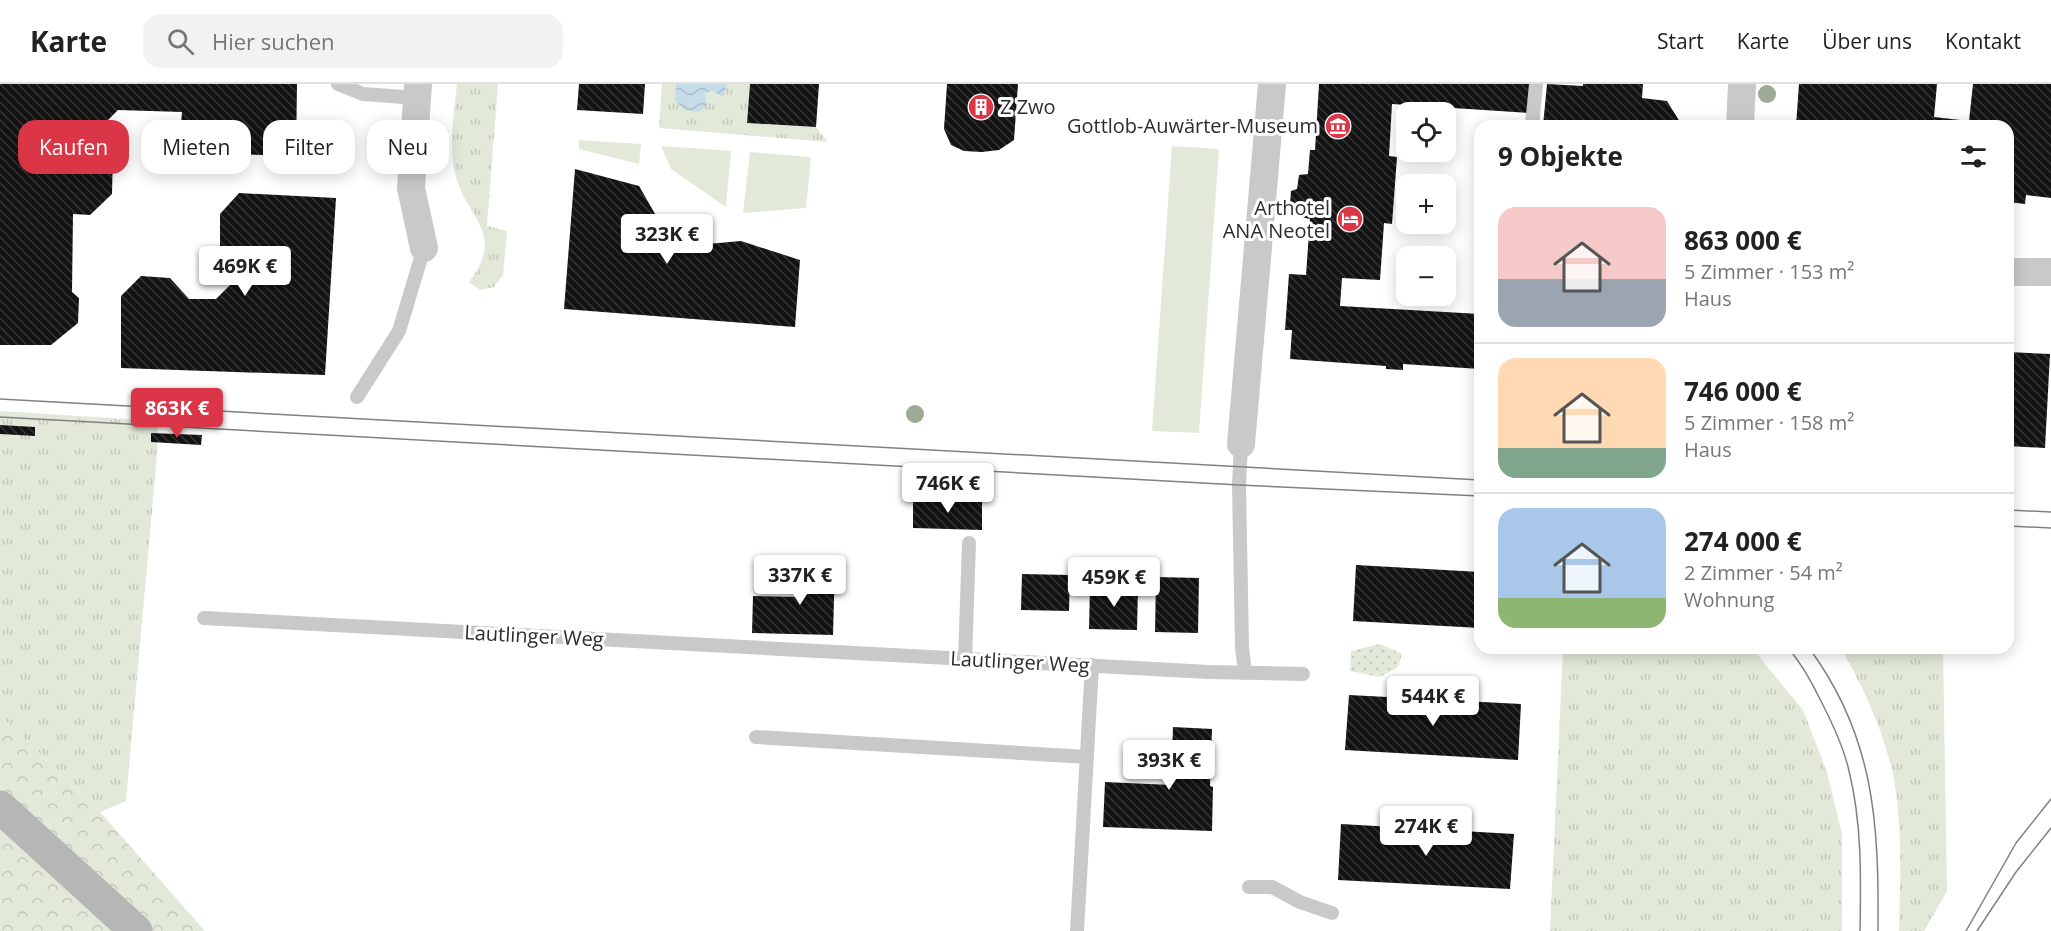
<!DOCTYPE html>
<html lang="de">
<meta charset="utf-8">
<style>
:root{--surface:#fff;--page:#f2f2f2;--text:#222;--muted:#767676;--line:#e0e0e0;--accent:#da3648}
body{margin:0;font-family:"Open Sans",sans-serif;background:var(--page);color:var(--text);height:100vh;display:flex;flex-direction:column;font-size:22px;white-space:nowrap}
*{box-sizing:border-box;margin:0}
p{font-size:20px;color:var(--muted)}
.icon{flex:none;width:33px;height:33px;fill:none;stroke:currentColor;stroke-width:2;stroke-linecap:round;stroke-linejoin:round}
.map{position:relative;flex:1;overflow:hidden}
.panel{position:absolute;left:1474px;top:36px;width:540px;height:534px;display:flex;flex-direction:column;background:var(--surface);border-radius:18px;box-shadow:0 3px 15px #0003}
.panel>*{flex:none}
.guide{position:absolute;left:18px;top:36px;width:570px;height:54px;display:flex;gap:12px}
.buttons{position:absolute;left:1396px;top:18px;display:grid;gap:12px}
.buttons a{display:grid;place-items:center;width:60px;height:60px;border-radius:12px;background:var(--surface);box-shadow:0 3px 15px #0003;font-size:30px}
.price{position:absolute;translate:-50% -51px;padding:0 14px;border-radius:6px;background:#fff;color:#222;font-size:20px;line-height:39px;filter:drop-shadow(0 2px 3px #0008)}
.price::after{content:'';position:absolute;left:50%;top:36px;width:18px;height:14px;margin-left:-9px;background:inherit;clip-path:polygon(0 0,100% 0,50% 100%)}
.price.active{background:var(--accent);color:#fff}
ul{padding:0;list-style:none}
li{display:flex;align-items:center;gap:18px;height:150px;padding:0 24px}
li+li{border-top:2px solid var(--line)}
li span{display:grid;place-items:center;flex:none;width:168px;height:120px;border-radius:18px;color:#555}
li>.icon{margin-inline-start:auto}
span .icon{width:72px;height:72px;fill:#fffc;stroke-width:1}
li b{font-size:26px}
h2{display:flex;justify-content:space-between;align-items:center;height:72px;padding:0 24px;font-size:26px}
.tag{padding:0 21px;border-radius:18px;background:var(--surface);box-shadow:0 3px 15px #0003;font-size:21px;line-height:54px}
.tag.active{background:var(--accent);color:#fff}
header{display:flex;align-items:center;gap:36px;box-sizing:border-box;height:84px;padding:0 30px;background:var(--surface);border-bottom:2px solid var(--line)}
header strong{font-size:28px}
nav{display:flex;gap:33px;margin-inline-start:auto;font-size:21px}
.search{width:420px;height:54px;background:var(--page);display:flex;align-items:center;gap:15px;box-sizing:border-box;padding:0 21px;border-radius:18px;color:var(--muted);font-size:22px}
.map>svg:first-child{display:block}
.grass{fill:url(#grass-tufts)}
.forest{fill:url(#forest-crowns)}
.park{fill:url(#park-dots)}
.garden{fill:#e2e9d9}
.water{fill:url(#water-waves)}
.building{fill:url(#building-back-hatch)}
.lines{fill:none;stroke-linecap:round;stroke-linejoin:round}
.service{stroke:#c9c9c9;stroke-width:14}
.minor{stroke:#c9c9c9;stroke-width:28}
.secondary{stroke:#b6b6b6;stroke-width:33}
.tram{stroke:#818181;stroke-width:1.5}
.tree{fill:#9faa94}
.labels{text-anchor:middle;stroke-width:6;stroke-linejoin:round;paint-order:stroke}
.poi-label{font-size:20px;fill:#2c2c2c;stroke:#fff;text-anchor:end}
.street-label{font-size:20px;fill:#2c2c2c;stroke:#fff}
</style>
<header>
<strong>Karte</strong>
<div class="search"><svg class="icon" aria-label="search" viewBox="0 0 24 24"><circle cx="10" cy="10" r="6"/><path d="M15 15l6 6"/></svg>Hier suchen</div>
<nav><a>Start</a><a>Karte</a><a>Über uns</a><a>Kontakt</a></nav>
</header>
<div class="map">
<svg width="2051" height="847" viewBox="0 0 2051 847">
<defs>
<pattern id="grass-tufts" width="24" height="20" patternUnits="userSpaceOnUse" patternTransform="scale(1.5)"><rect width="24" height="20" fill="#e2e9d9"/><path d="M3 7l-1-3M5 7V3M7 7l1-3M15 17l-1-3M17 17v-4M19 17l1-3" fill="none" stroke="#c2c8ba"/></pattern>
<pattern id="forest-crowns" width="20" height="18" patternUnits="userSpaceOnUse" patternTransform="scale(1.5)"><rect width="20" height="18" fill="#e2e9d9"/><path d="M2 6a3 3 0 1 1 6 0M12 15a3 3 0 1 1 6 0" fill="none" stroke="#c2c8ba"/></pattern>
<pattern id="park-dots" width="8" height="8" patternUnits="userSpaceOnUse" patternTransform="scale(1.5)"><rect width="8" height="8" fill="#e2e9d9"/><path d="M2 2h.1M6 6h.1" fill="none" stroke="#c2c8ba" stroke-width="1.8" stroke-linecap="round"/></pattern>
<pattern id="water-waves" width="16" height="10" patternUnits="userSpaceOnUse" patternTransform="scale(1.5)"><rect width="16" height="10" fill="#c6dce8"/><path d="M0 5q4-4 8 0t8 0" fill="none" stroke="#aabdc7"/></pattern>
<pattern id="building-back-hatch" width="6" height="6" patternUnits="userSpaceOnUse" patternTransform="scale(1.5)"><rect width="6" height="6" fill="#131313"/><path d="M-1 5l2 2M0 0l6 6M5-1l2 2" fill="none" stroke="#363636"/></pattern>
</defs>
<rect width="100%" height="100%" fill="#fff"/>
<g class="grass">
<path d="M457,0H498L487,142L507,147L503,191L494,203L480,206L469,198C506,149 468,136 456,93C448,63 454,30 457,0Z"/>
<polygon points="662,0 676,0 676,16 712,7 723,13 728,0 750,0 747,39 816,43 828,58 659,44"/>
<polygon points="0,327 158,337 157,370 126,717 100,728 0,631"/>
<polygon points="1563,564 1752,564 1803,626 1827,688 1842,750 1842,847 1550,847"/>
<path d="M1841,564H1943L1947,807L1924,847H1899C1900,797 1903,745 1894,696C1885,649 1864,605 1841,564Z"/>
</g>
<polygon class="forest" points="0,631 100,728 205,847 0,847"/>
<polygon class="park" points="1380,560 1402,570 1398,583 1380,593 1350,587 1351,567"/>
<g class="garden">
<polygon points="579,56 641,60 639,80 579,65"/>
<polygon points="661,62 731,67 726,123 671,85"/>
<polygon points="1172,62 1219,65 1199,349 1152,347"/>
<polygon points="750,68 811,73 806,124 743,129"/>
</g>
<polygon class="water" points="676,0 728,0 723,13 712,7 705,9 707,21 699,28 684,26 675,16"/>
<g class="building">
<polygon points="0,0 297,0 296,72 190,69 180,53 182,28 118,26 103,41 103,61 113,68 112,110 90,131 73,130 72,208 79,214 78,239 51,261 0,261"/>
<polygon points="579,0 645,0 643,30 577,26"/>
<polygon points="750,0 819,0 816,43 747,39"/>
<polygon points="947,0 1018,0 1014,56 999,66 982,68 964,67 951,61 944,45"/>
<polygon points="1319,0 1531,0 1529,29 1392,20 1389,72 1397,73 1392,140 1384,139 1380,196 1342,194 1340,222 1480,230 1480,285 1403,280 1403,286 1386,285 1386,282 1290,275 1292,246 1285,246 1289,190 1306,191 1310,135 1301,133 1302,125 1290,120 1291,107 1297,105 1299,91 1308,90 1310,66 1315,66"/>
<polygon points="1547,0 1583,2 1583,0 1643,0 1642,14 1667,17 1680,38 1680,42 1543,42"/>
<polygon points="1799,0 1937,0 1934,33 1969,37 1973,0 2051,0 2051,114 2026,111 2025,120 2008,118 2008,42 1796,42"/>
<polygon points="575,85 639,102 674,163 741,157 800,176 795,243 564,225"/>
<polygon points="239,109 336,114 325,291 121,284 121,212 141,192 170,194 189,215 216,215 230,201 230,177 220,167 220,130"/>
<polygon points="2008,268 2050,270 2045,364 2008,362"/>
<polygon points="0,341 35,343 35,352 0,350"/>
<polygon points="151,349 202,351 201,361 151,358"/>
<polygon points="931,411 943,411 943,416 982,416 982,446 913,444 913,417 931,418"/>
<polygon points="803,478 835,479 833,551 752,549 753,512 802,513"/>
<polygon points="1356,481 1480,488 1480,544 1353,537"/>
<polygon points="1022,490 1070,491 1069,527 1021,526"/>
<polygon points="1156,493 1199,494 1198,549 1155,548"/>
<polygon points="1090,502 1138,503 1137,546 1089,545"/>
<polygon points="1349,611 1521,620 1518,676 1345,666"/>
<polygon points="1173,643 1212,645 1210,702 1213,703 1212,747 1103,743 1105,698 1171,701"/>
<polygon points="1341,740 1514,750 1510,805 1338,796"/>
</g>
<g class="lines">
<g class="service">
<polyline points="338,0 363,10 417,14"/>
<polyline points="1532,42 1536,0"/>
<polyline points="357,313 399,247 424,164"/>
<polyline points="1241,360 1239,401 1242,563 1245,589"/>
<polyline points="204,534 1209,588 1303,590"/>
<polyline points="965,575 969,459"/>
<polyline points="756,653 1087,673"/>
<polyline points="1249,803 1272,803 1300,818 1332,829"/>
<polyline points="1077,847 1092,581"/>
</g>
<g class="minor">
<polyline points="418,0 411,104 424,164"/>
<polyline points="1740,42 1742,0"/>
<polyline points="2008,188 2051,188"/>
<polyline points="1241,360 1272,0"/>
</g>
<polyline class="secondary" points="0,723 136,847"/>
<g class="tram">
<polyline points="0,315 1480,396"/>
<polyline points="0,333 1239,401 1480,412"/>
<polyline points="2008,426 2051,428"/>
<polyline points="2008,442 2051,444"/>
<path d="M1788,564C1803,581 1814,603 1824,623C1834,643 1844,664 1849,687C1862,739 1861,794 1860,847"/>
<path d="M1809,564C1875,653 1879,741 1878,847"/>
<polyline points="1966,847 2016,759 2051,715"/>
<polyline points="1977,847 2016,788 2051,744"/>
</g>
</g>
<g class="tree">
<circle cx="1767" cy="10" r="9"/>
<circle cx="915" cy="330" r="9"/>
</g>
<defs>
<g id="building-disc" transform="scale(1.35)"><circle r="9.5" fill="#da3648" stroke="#fff"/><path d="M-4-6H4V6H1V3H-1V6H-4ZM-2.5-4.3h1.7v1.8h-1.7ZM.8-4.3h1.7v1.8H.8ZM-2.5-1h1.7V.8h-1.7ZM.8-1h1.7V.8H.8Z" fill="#fff"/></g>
<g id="museum-disc" transform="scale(1.35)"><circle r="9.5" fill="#da3648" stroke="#fff"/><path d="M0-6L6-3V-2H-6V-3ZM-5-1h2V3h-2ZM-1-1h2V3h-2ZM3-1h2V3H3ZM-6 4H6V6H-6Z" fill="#fff"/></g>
<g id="hotel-disc" transform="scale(1.35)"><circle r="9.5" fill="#da3648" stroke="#fff"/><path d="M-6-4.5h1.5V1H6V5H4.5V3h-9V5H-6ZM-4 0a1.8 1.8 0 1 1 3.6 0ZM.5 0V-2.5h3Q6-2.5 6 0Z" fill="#fff"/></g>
</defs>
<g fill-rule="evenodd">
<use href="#building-disc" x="981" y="23"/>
<use href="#museum-disc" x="1338" y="42"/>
<use href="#hotel-disc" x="1350" y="135"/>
</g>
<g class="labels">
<g class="poi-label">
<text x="1000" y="30" text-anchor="start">Z Zwo</text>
<text x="1318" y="49">Gottlob-Auwärter-Museum</text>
<text x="1330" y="131">Arthotel<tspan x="1330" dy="23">ANA Neotel</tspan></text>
</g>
<g class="street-label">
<text transform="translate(534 552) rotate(3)" y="7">Lautlinger Weg</text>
<text transform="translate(1020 578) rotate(3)" y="7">Lautlinger Weg</text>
</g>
</g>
</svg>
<div class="buttons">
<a><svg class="icon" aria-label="locate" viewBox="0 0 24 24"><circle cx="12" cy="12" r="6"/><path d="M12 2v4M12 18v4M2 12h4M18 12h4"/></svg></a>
<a>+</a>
<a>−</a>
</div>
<b class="price" style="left:667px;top:181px">323K €</b>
<b class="price" style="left:245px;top:213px">469K €</b>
<b class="price active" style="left:177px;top:355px">863K €</b>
<b class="price" style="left:948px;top:430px">746K €</b>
<b class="price" style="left:800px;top:522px">337K €</b>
<b class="price" style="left:1114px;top:524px">459K €</b>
<b class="price" style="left:1433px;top:643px">544K €</b>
<b class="price" style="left:1169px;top:707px">393K €</b>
<b class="price" style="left:1426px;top:773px">274K €</b>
<div class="guide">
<a class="tag active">Kaufen</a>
<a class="tag">Mieten</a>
<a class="tag">Filter</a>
<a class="tag">Neu</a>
</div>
<section class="panel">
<h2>9 Objekte<svg class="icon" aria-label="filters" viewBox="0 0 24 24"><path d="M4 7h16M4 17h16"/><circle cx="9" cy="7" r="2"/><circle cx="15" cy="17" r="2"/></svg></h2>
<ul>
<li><span style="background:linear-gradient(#f6c9c9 60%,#9aa5b1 0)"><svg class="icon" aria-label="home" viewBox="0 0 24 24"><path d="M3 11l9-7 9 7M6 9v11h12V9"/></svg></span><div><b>863 000 €</b><p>5 Zimmer · 153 m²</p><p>Haus</p></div></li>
<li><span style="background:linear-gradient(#ffd9b3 75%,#7fa58c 0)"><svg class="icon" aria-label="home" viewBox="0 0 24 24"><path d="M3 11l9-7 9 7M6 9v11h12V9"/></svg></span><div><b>746 000 €</b><p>5 Zimmer · 158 m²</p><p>Haus</p></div></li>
<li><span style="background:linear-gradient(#a9c7e8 75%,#8fb573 0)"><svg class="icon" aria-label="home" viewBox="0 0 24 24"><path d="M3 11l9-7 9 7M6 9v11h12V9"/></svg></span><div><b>274 000 €</b><p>2 Zimmer · 54 m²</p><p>Wohnung</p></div></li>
</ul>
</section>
</div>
